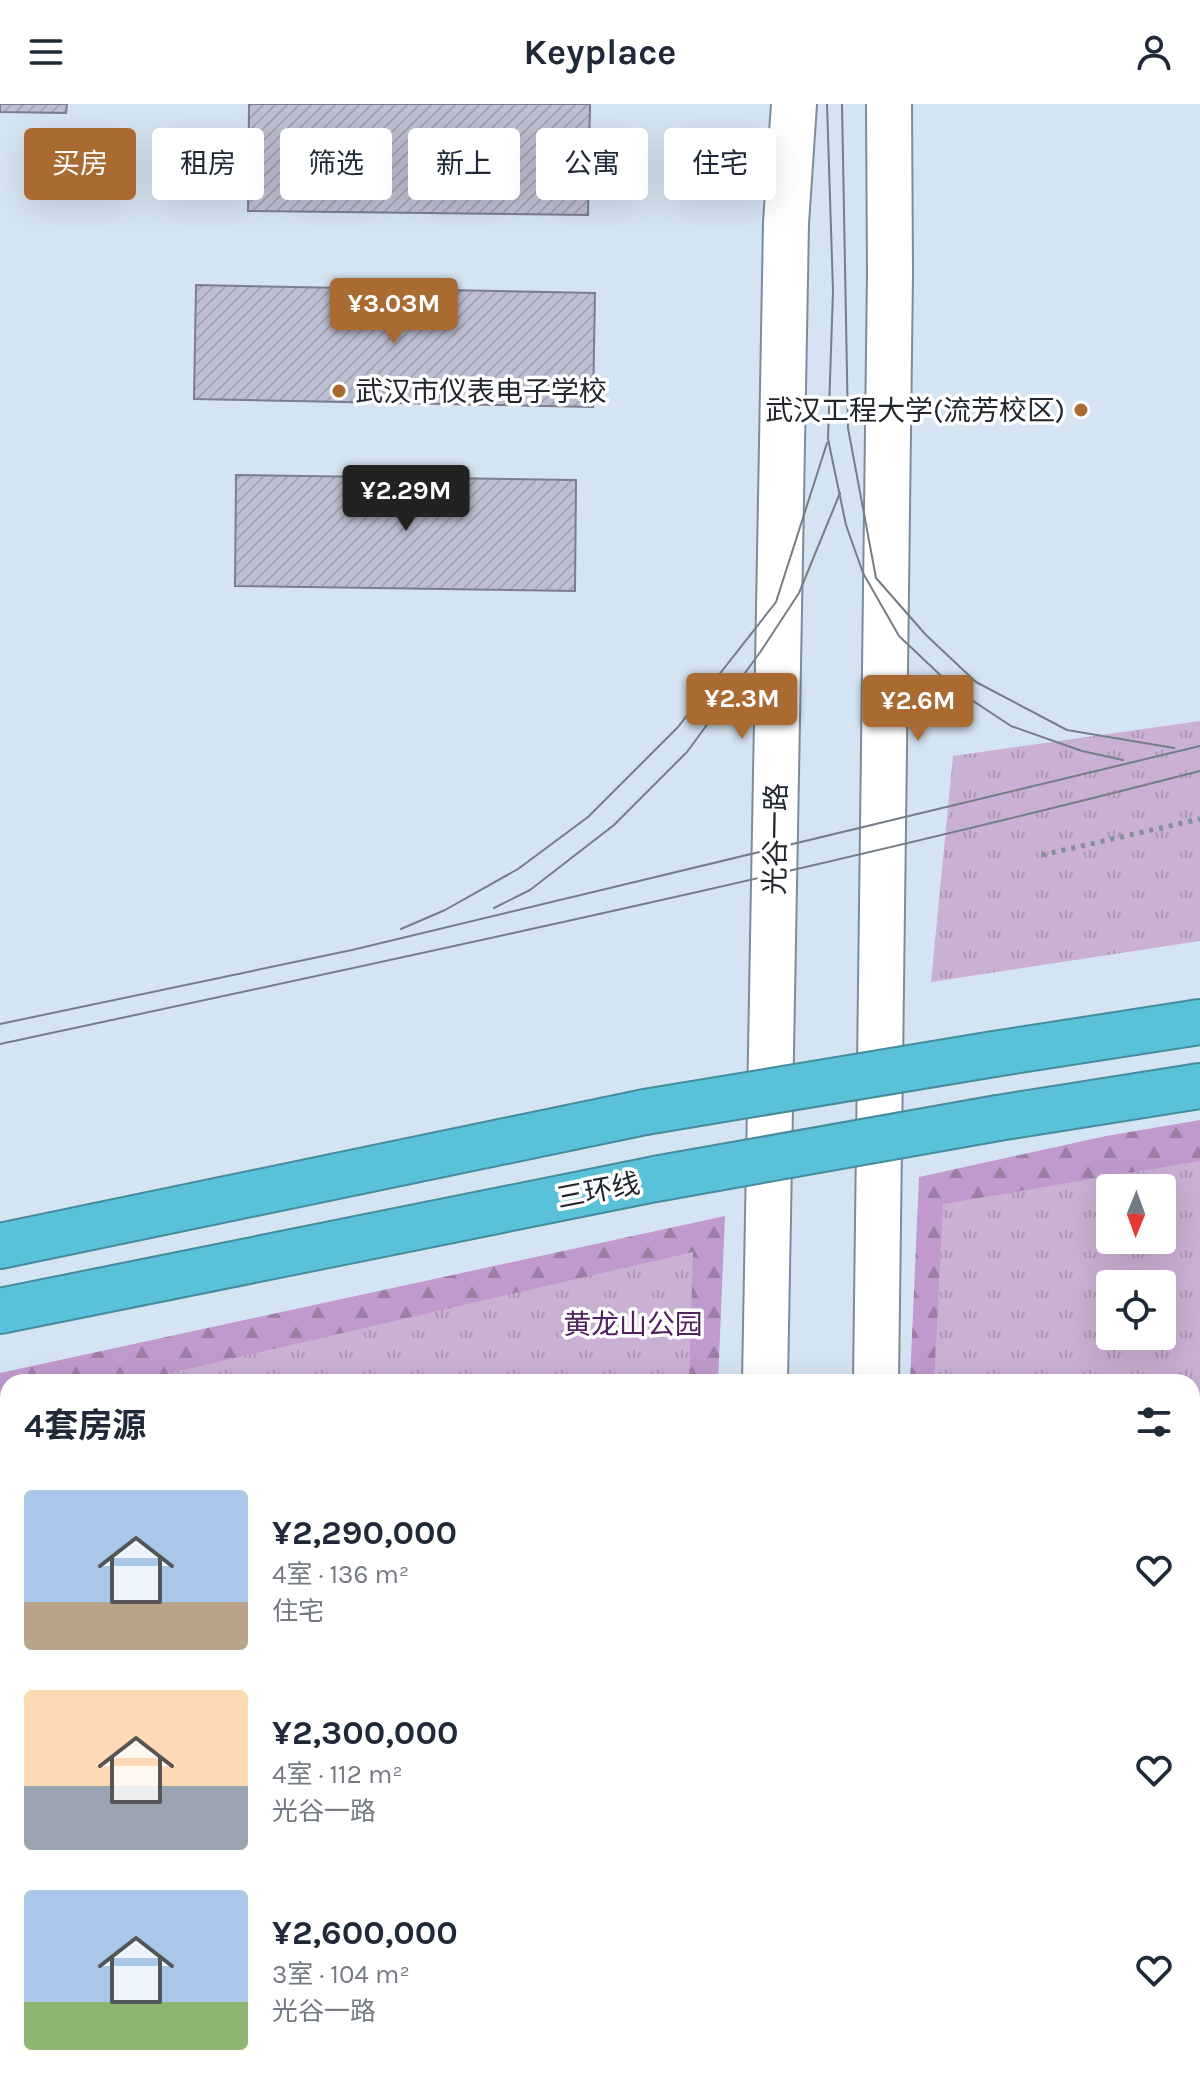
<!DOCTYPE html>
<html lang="zh">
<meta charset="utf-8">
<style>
:root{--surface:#fff;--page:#f2f2f3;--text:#1f2937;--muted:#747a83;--accent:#aa6b32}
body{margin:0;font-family:Karla,"Noto Sans SC",sans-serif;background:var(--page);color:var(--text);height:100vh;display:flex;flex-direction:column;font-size:30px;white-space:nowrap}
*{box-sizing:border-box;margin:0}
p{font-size:26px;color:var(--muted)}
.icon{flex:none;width:44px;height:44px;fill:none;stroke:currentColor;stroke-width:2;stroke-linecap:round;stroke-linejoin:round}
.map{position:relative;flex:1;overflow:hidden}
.side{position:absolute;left:0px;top:1270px;width:1200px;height:714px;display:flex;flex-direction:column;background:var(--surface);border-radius:24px 24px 0 0;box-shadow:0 8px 32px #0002}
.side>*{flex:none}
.guide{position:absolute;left:24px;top:24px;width:1152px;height:72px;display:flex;gap:16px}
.needle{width:52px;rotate:181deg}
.fabs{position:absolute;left:1096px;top:1070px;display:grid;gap:16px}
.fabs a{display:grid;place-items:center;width:80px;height:80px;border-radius:8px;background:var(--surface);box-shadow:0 8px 32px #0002;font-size:40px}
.price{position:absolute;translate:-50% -68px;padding:0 18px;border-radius:8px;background:var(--accent);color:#fff;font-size:26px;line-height:52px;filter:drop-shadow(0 2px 4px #0008)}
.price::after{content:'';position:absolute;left:50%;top:48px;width:24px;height:18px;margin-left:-12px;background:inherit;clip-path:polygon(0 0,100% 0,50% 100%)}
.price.active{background:#222;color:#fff}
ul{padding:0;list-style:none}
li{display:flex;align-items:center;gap:24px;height:200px;padding:0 24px}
li span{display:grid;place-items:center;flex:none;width:224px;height:160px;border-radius:8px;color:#555}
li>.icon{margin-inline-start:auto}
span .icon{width:96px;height:96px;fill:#fffc;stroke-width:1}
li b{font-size:34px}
h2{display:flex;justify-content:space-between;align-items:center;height:96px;padding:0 24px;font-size:34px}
.pill{padding:0 28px;border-radius:8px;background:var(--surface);box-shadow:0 8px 32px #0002;font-size:28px;line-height:72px}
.pill.active{background:var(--accent);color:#fff}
header{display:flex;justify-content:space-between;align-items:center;height:104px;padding:0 24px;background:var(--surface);font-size:36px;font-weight:700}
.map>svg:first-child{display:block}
.forest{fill:url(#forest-firs);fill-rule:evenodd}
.park{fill:url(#park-tufts);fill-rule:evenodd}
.building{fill:url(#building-hatch);stroke:#7c7d8e;stroke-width:2}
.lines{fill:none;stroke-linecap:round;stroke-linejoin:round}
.secondary-tunnel{stroke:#b1becb;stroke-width:44;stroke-dasharray:44 22;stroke-linecap:butt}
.secondary-casing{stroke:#7e8c9a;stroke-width:48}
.highway-casing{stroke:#458c9c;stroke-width:48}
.path{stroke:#838e98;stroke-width:5;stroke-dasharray:4 6;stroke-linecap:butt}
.secondary{stroke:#fff;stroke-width:44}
.highway{stroke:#59c2d9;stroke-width:44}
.tram{stroke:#747e87;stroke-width:2}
.highway-bridge-casing{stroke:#458c9c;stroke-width:48;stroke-linecap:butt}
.highway-bridge{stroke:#59c2d9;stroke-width:44}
.poi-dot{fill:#aa6b32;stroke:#fff;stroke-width:3}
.labels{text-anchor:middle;stroke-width:7;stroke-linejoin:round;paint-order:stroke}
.poi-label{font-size:28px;fill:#21272c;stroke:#fff;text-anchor:start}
.street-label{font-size:28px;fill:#21272c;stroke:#fff}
.park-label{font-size:28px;fill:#512160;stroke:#fff}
</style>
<header><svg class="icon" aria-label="menu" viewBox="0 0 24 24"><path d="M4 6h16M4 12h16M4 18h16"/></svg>Keyplace<svg class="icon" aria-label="person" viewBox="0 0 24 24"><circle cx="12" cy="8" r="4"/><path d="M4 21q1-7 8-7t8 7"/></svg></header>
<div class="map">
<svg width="1200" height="1983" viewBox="0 0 1200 1983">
<defs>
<pattern id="forest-firs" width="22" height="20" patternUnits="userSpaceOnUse" patternTransform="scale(2)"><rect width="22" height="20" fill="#c09ace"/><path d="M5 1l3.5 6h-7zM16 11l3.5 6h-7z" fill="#9c7ea7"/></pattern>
<pattern id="park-tufts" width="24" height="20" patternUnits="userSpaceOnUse" patternTransform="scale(2)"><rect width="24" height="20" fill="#cab0d3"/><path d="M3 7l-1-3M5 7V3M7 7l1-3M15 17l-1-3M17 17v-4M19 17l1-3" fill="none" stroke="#ad97b5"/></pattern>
<pattern id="building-hatch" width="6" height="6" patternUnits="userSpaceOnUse" patternTransform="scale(2)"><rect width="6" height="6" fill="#bebfd2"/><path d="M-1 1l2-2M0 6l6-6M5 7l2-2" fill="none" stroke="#a3a4b4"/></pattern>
</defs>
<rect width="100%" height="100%" fill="#d5e4f3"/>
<path class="forest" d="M1200,1016V1983H0V1269L725,1112L718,1278H8V1976H1192V1278H910L919,1073L1106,1032ZM1110,1084H1162V1136H1110ZM1110,1180H1162V1232H1110Z"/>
<g class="park">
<polygon points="1200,617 1200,837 931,878 953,652"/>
<path d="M1200,1057V1983H0V1309L8,1307V1976H1192V1278H934L943,1100ZM1162,1084V1136H1110V1084ZM1162,1180V1232H1110V1180Z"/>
<polygon points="693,1148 689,1278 131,1278"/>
</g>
<g class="building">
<polygon points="0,0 67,0 66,9 0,8"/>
<polygon points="249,0 590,0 588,111 248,107"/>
<polygon points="196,181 595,189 593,303 194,295"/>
<polygon points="236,371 576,376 575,487 235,482"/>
</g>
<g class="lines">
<g class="secondary-tunnel">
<polyline points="753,1983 753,1976"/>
<polyline points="866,1983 866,1976"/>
</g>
<g class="secondary-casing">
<g id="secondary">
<polyline points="765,1278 786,119 794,0"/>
<polyline points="876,1278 890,169 889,0"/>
</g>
</g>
<g class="highway-casing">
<g id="highway">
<polyline points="994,950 1200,918"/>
<polyline points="998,1014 1200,982"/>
<polyline points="0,1142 645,1008"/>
<polyline points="0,1207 655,1075"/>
</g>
</g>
<g class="path">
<polyline points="1042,751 1200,715"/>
<polyline points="0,1544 8,1544"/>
<polyline points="1192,1644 1200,1642"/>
</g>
<use href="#secondary" class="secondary"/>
<use href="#highway" class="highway"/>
<g class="tram">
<polyline points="827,0 833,187 828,335 846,421 863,469 899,532 955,585 1011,622 1082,647 1123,656"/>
<polyline points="842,0 848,324 876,474 926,531 976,578 1067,626 1174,644"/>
<polyline points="494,804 530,786 614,721 687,648 761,547 799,489 840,389"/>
<polyline points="401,825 445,806 518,765 588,713 678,623 776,498 827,339"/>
<polyline points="0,920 352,846 1200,642"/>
<path d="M0,940C401,854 803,769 1200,667"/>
</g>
<g class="highway-bridge-casing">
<g id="highway-bridge">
<polyline points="645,1008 994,950"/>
<polyline points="655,1075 998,1014"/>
</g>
</g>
<use href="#highway-bridge" class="highway-bridge"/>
</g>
<g class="poi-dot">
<circle cx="339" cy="287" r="8"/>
<circle cx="1081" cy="306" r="8"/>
</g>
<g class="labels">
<g class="poi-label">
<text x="355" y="297">武汉市仪表电子学校</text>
<text x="1065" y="316" text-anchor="end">武汉工程大学(流芳校区)</text>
</g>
<g class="street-label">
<text transform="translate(775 735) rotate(-89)" y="10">光谷一路</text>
<text transform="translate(598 1086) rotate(-11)" y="10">三环线</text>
</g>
<g class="park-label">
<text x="633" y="1230">黄龙山公园</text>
</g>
</g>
</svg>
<div class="fabs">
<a><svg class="needle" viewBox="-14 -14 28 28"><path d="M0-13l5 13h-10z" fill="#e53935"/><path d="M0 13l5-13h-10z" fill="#747a83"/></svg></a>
<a><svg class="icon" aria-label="locate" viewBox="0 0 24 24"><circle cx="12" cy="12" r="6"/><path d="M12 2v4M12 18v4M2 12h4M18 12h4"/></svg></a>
</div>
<b class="price" style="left:394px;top:242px">¥3.03M</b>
<b class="price active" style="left:406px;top:429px">¥2.29M</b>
<b class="price" style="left:742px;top:637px">¥2.3M</b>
<b class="price" style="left:918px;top:639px">¥2.6M</b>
<div class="guide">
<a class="pill active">买房</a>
<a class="pill">租房</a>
<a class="pill">筛选</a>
<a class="pill">新上</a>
<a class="pill">公寓</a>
<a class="pill">住宅</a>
</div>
<section class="side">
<h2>4套房源<svg class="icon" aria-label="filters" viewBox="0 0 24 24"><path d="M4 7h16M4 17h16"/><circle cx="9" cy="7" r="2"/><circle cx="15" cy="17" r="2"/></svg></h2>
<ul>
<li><span style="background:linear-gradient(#a9c7e8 70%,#b9a48a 0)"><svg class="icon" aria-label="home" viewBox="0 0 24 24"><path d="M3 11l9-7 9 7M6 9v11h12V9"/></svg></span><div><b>¥2,290,000</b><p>4室 · 136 m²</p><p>住宅</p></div><svg class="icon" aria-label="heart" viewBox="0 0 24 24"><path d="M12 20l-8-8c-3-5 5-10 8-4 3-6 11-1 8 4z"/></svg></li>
<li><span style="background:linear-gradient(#ffd9b3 60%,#9aa5b1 0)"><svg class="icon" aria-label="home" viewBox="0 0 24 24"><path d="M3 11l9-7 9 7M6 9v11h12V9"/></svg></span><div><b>¥2,300,000</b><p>4室 · 112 m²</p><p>光谷一路</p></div><svg class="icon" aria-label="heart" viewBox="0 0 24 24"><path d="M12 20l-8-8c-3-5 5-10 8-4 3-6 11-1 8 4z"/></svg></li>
<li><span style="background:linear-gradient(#a9c7e8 70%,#8fb573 0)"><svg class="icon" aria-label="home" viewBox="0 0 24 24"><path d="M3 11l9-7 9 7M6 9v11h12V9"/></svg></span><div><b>¥2,600,000</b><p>3室 · 104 m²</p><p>光谷一路</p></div><svg class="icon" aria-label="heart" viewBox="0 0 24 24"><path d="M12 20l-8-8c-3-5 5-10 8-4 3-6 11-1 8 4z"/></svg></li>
</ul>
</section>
</div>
